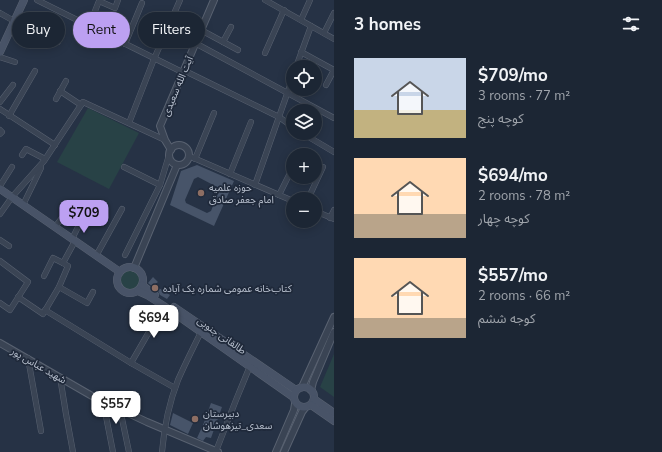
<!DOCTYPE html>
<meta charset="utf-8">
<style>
:root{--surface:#1c2634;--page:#252e3c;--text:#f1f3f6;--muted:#a0a5ac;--line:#3a434f;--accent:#bca0f2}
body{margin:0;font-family:"Nunito Sans","Noto Sans Arabic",sans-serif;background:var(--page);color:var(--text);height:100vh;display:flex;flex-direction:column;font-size:15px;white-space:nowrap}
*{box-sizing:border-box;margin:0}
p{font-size:13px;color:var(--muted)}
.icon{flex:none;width:22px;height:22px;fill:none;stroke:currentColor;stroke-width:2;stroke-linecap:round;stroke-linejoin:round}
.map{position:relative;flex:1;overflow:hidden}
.drawer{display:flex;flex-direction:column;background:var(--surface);width:328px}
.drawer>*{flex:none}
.guide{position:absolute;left:12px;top:12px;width:262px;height:36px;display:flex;gap:8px}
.buttons{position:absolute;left:286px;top:60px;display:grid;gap:8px}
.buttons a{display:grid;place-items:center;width:36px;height:36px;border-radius:50%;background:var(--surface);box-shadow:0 2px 10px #0003,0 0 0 1px var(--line);font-size:20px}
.price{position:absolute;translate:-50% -34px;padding:0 9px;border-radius:8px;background:#fff;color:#222;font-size:13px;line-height:26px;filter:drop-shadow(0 1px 2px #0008)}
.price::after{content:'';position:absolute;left:50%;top:24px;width:12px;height:9px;margin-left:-6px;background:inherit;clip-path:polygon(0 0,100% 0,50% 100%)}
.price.on{background:var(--accent);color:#111}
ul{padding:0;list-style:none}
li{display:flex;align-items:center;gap:12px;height:100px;padding:0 20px}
li span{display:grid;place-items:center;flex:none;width:112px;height:80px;border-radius:0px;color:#555}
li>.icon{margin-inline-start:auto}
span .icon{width:48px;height:48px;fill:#fffc;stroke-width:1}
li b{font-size:17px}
h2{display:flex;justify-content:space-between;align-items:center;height:48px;padding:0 20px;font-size:17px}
.tag{padding:0 14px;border-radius:18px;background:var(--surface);box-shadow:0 2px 10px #0003,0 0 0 1px var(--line);font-size:14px;line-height:36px}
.tag.on{background:var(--accent);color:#111}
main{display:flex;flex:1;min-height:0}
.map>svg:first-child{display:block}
.green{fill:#284246}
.building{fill:#475469;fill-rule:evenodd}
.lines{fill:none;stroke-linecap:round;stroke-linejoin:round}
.minor-casing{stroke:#596271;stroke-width:6}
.tertiary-casing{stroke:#596271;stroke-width:8}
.secondary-casing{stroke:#596271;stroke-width:8}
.minor{stroke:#3a4454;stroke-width:5}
.tertiary{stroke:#3a4454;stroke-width:6}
.secondary{stroke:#485367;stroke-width:7}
.education-dot{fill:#8d6e63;stroke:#1f293a;stroke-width:1.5}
.labels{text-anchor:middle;stroke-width:3.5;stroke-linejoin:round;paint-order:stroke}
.street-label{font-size:10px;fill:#b8c0ce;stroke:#1f293a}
.poi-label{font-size:10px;fill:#b8c0ce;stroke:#1f293a;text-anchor:start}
</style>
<main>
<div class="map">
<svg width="334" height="452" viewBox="0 0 334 452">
<rect width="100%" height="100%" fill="#263245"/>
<g class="green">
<polygon points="88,108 139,133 109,189 57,162"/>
<circle cx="130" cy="280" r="10"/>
<polygon points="334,354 334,397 320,387"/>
</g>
<g class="building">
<path d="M197,165L234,181L214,226L170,205L181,171ZM198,177L219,188V191L211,211L207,213L186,203L185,200L194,179Z"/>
<polygon points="153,277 158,282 154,285 170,295 167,299 160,295 158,291 148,283"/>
<polygon points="211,403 222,407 211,438 206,437 203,441 197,438 203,425"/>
<polygon points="173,413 193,423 188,434 170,425"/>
</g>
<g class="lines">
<g class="minor-casing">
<g id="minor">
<polyline points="37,0 182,72"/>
<polyline points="265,0 334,39"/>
<polyline points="0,13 14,21"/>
<polyline points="301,20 310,0"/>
<polyline points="13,24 58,42"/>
<polyline points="89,26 99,1 115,8 118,0"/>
<polyline points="201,30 238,50"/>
<polyline points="324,33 334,13"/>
<polyline points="223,42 231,27"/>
<polyline points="195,43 334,118"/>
<polyline points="125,44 142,3"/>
<polyline points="301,52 334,70"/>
<polyline points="265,53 284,10"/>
<polyline points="0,57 15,62"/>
<polyline points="296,67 311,26"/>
<polyline points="183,70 279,117 293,127"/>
<polyline points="326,85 334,70"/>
<polyline points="60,91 81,105"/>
<polyline points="56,99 66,81"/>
<polyline points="0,102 13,85"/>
<polyline points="0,109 55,145"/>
<polyline points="9,116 35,71"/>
<polyline points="129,123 154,59 180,0"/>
<polyline points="0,130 2,132 0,134"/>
<polyline points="302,133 334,152"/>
<polyline points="22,155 26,149 45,159"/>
<polyline points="189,156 293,201"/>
<polyline points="195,159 214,113"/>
<polyline points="124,167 160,185"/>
<polyline points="230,174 251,122"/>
<polyline points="255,185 293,77"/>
<polyline points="0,186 12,167"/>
<polyline points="279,195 293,167"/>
<polyline points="308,199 323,167"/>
<polyline points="23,205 41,168"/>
<polyline points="315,211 334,219"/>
<polyline points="0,214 12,197 44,161 83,102 165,140"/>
<polyline points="330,218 334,210"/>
<polyline points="55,227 61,219"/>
<polyline points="72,239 81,221"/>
<polyline points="0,240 9,246"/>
<polyline points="125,255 160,185 169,155"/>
<polyline points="96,256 122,209"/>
<polyline points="0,261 28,282 10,310 0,303"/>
<polyline points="44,276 53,258 63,263"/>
<polyline points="59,287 87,303 93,292"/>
<polyline points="18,297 43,314 59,287 68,266 63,263 75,241"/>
<polyline points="45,310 131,363 175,388"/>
<polyline points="28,358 41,431"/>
<polyline points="131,363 164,306"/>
<polyline points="60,377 66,414 73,452"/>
<polyline points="103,401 113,452"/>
<polyline points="120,409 129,452"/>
<polyline points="216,451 236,400 250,366"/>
<path d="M162,452C164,428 169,403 178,380C185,364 193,348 201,332"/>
</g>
</g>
<g class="tertiary-casing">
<g id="tertiary">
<circle cx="179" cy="155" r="10"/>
<polyline points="171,150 165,140 160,126 214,0"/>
<polyline points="134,268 177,165"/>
<polyline points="0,343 92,396 147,422 218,452"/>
<polyline points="302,387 334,317"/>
<polyline points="311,390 313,382 334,332"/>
<polyline points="276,452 294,410 295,404"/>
<polyline points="284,452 302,412 305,408"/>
</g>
</g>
<g class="secondary-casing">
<g id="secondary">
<polyline points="0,52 24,0"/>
<polyline points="0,189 120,272"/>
<circle cx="130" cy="280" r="13"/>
<polyline points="142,285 155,295"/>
<polyline points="138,291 147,295 164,306 293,397"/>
<polyline points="174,307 296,390"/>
<circle cx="304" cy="397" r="10"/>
<polyline points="314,399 334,413"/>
<polyline points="311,405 334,421"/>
</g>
</g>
<use href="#minor" class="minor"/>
<use href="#tertiary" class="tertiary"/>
<use href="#secondary" class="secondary"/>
</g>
<g class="education-dot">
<circle cx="201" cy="193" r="4"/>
<circle cx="155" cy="288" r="4"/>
<circle cx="195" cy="419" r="4"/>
</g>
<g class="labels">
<g class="street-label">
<text transform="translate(177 86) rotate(-67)" y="4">آیت الله سعیدی</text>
<text transform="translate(222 335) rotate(35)" y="4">طالقانی جنوبی</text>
<text transform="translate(39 365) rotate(30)" y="4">شهید عباس پور</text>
</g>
<g class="poi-label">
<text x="209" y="191">حوزه علمیه<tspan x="209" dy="12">امام جعفر صادق</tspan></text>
<text x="163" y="292">کتاب‌خانه عمومی شماره یک آباده</text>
<text x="203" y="417">دبیرستان<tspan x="203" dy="12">سعدی_تیزهوشان</tspan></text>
</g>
</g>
</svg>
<div class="buttons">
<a><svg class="icon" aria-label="locate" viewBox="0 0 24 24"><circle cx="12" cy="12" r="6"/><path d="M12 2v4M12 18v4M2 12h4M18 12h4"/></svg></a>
<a><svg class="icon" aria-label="layers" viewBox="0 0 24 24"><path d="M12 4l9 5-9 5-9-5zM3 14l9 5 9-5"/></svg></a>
<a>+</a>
<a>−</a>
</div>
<b class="price on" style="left:84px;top:234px">$709</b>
<b class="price" style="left:154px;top:339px">$694</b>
<b class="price" style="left:116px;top:425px">$557</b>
<div class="guide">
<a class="tag">Buy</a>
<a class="tag on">Rent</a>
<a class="tag">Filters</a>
</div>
</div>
<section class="drawer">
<h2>3 homes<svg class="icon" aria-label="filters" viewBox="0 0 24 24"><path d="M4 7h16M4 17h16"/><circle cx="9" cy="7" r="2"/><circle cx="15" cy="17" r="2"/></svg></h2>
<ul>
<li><span style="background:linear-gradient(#c9d6e8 65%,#c2b280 0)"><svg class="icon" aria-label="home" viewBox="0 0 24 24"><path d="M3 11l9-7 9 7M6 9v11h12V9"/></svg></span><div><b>$709/mo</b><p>3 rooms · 77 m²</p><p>کوچه پنج</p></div></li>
<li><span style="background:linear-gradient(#ffd9b3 70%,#b9a48a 0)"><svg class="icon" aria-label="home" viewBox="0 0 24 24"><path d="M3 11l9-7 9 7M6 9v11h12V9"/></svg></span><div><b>$694/mo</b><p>2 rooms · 78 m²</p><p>کوچه چهار</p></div></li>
<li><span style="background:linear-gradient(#ffd9b3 75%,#b9a48a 0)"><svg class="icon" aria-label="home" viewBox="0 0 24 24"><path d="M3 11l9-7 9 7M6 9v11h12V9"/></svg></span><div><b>$557/mo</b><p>2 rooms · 66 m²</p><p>کوجه ششم</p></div></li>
</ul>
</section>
</main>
